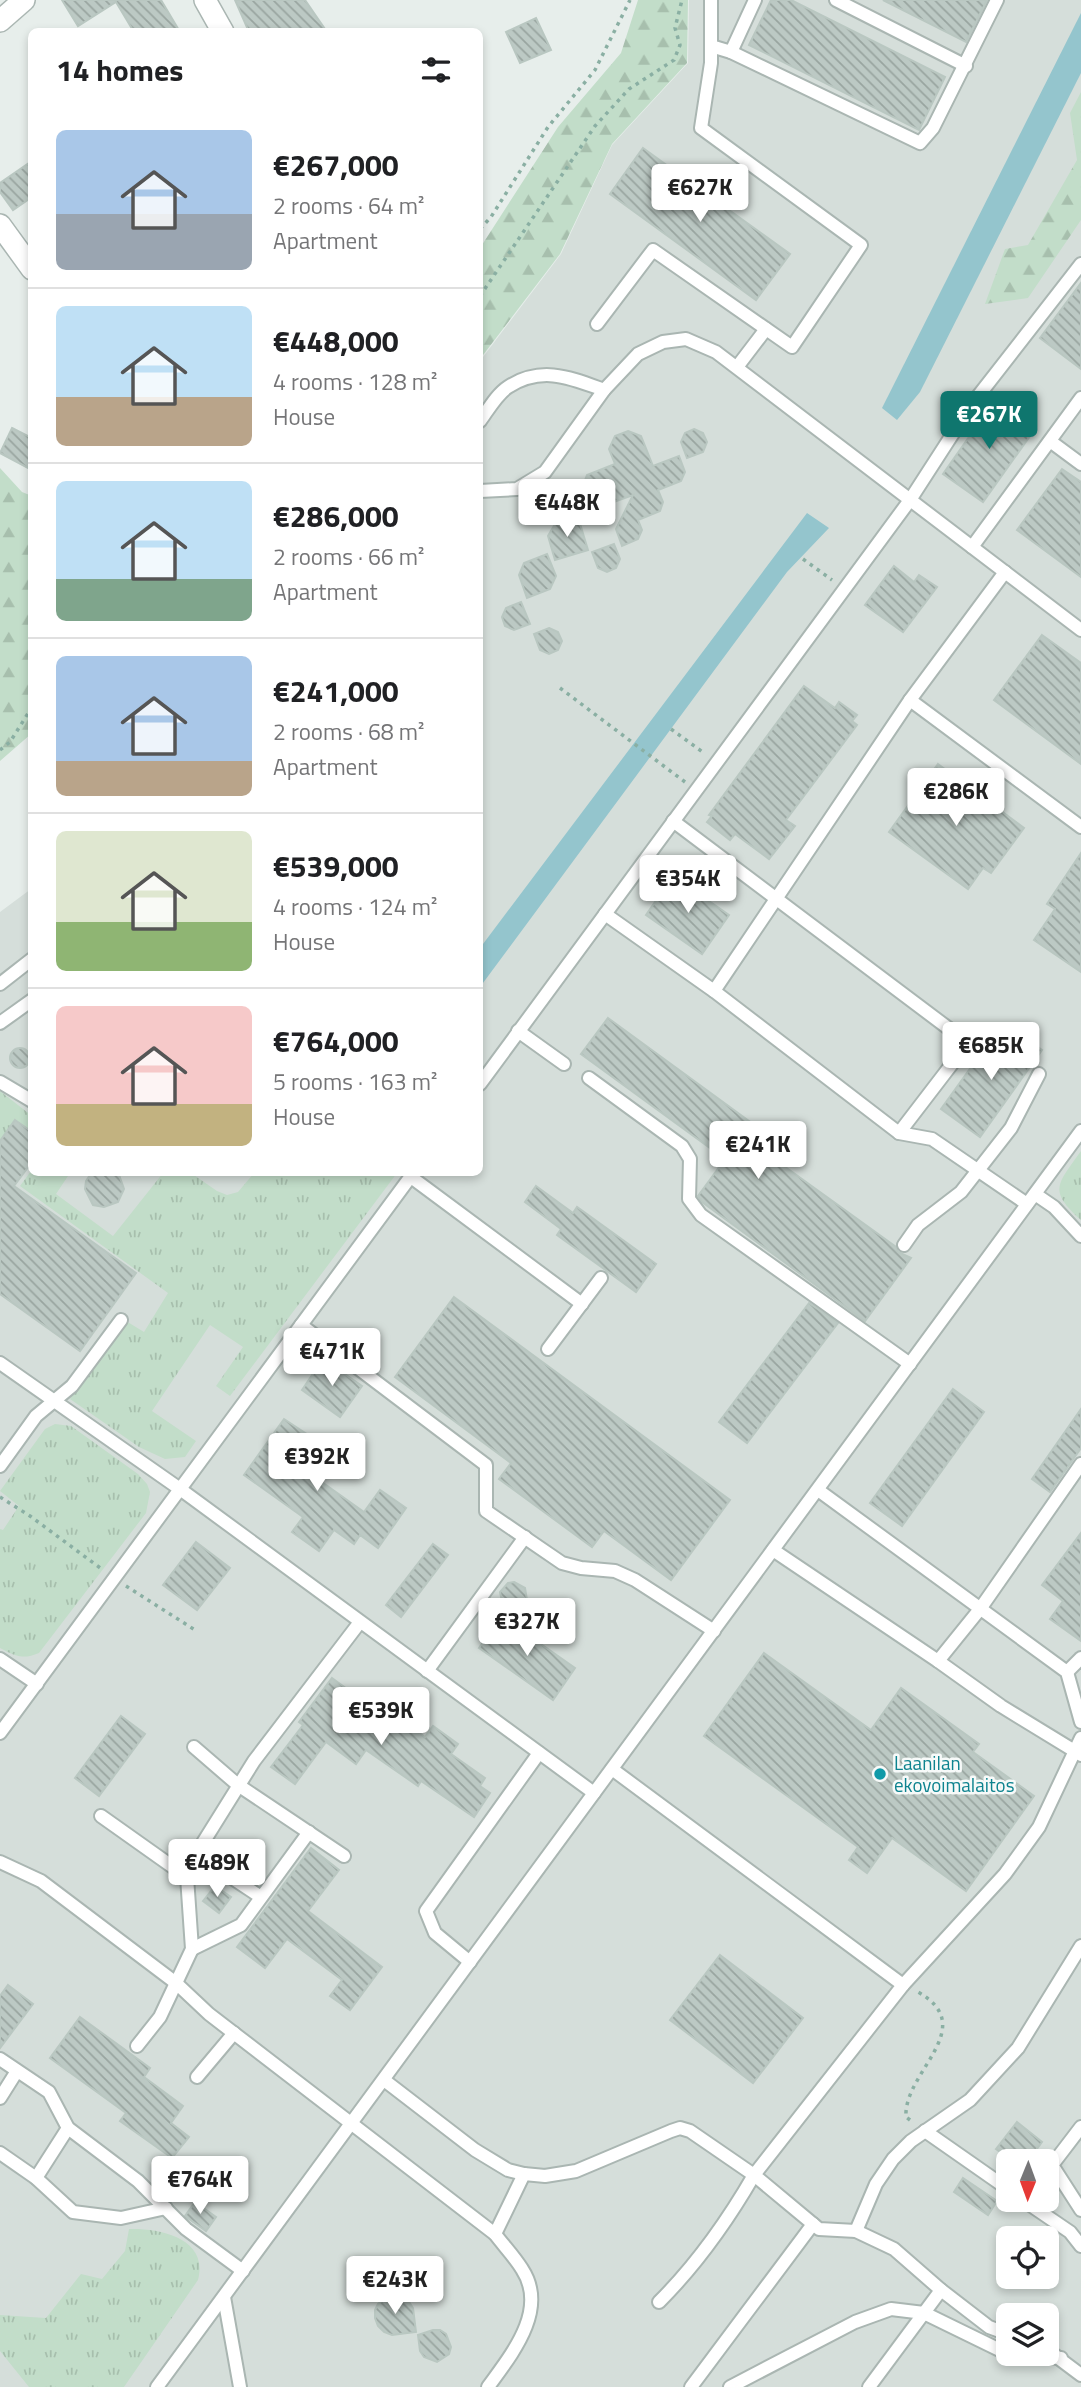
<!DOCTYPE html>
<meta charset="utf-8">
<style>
:root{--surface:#fff;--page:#f6f6f6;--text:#202124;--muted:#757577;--line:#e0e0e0;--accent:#0f766e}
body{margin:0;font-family:"Titillium Web",sans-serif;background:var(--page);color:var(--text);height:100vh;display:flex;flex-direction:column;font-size:26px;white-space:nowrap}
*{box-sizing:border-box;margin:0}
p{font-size:23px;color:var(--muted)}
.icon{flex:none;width:38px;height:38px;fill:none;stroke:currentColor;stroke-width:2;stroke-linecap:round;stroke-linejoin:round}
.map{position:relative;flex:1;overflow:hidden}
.sheet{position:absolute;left:28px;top:28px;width:455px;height:1148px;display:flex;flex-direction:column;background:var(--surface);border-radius:10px;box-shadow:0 4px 10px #0003}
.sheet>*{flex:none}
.needle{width:46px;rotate:181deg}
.tools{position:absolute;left:996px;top:2149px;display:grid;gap:14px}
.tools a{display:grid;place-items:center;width:63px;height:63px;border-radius:10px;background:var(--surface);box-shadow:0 4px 10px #0003;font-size:35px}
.price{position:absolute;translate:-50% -60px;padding:0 16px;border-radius:7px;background:#fff;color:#222;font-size:23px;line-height:46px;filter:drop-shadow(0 2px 4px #0008)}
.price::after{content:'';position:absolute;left:50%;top:42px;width:21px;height:16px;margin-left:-10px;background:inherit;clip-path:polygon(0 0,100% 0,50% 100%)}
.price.active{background:var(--accent);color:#fff}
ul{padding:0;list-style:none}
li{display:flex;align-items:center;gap:21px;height:175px;padding:0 28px}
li+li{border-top:2px solid var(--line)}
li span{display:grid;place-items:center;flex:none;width:196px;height:140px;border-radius:10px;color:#555}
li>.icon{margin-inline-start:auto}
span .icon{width:84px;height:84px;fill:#fffc;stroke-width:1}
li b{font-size:30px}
h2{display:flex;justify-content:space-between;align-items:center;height:84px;padding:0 28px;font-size:30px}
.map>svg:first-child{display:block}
.built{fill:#d5deda;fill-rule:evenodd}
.grass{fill:url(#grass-tufts)}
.forest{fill:url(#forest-firs)}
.water{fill:#94c5cd}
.building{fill:url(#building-back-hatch);stroke:#b9c7c1;stroke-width:2}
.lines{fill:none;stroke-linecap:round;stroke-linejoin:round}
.lane-casing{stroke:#aab6b2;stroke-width:16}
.street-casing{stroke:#aab6b2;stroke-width:24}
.path{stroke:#8aafa3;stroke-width:3.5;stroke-dasharray:3.5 5;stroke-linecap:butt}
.lane{stroke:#fff;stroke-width:12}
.street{stroke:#fff;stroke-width:21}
.culture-dot{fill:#0f9aa8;stroke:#f7faf9;stroke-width:2.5}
.labels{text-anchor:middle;stroke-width:5;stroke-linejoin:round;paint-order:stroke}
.culture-label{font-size:19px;fill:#0d838f;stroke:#f7faf9;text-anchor:start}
</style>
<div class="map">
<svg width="1081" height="2387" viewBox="0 0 1081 2387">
<defs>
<pattern id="grass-tufts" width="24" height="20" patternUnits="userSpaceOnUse" patternTransform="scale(1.75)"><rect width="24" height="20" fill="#c2ddc9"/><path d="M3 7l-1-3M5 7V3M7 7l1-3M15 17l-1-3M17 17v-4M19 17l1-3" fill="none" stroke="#a7bfad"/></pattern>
<pattern id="forest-firs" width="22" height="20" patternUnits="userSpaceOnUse" patternTransform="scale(1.75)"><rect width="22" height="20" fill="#c2ddc9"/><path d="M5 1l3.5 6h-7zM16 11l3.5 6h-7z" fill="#a7bfad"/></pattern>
<pattern id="building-back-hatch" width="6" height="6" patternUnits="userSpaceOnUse" patternTransform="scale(1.75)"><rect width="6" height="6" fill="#bcc9c4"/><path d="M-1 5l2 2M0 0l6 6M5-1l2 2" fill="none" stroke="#99a5a0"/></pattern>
</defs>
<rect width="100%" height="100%" fill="#e7eeeb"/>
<path class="built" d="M689,0H1081V2387H0V912L31,889L32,1172H480V361L561,254L612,145L688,63ZM1008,2161H1046V2200H1008ZM1008,2238H1046V2277H1008ZM1008,2315H1046V2354H1008Z"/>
<g class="grass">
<polygon points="0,1091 32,1116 31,1132 0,1141"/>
<path d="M1081,1151V1220C1048,1190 1057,1185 1081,1151Z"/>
<polygon points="31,1162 32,1172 70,1173 56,1194 113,1236 163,1173 191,1173 217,1191 227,1195 238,1192 254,1173 397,1173 230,1396 216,1386 243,1347 210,1325 152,1411 196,1441 185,1457 165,1459 139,1447 70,1399 126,1321 144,1332 168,1293 20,1186 31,1171 27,1167"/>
<path d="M55,1424L71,1426L138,1474L147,1484L150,1492L146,1513L39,1653C23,1660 15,1656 0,1648V1529L3,1530L19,1506L0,1491L45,1429Z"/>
<path d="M129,2229C160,2228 209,2238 198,2280L124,2387H29L0,2351V2315L46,2318L81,2274L102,2279L125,2251Z"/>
</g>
<g class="forest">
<polygon points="638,0 688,0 687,63 612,144 560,254 480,359 480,248 558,127 621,53"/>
<polygon points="1081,92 1081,220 1028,298 985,304 1005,249 1028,245 1077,160 1070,113"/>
<polygon points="0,468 22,492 32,496 31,734 0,761"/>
</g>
<g class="water">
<polygon points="1081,13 1081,73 920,392 897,420 882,408"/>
<polygon points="807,513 829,528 787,572 480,987 480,948"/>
</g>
<g class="building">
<polygon points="62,0 161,0 180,32 134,32 116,2 78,26"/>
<polygon points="235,0 305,0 327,32 249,32"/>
<polygon points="771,0 791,0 945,77 919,130 749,45"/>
<polygon points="883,0 987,0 966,42"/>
<polygon points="536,18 551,50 520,63 506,32"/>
<polygon points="643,148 790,254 756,300 610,194"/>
<polygon points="32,161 32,197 13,210 0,192 0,183"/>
<polygon points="1081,283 1081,369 1040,338"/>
<polygon points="995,400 1035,429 983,502 943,474"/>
<polygon points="12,428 32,438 32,470 0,453"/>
<polygon points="694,429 703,433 707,442 703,452 687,458 681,442 685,433"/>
<polygon points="628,431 641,436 653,466 679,456 685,472 681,481 658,490 663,502 660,511 638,520 642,530 638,539 622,546 616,529 633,495 600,507 587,502 582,488 587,475 615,464 609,449 615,436"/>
<polygon points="1062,469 1081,482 1081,577 1017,530"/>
<polygon points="578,517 588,550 555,560 548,536 555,524"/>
<polygon points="614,544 620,559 616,568 607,572 598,568 592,552"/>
<polygon points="547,554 556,576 550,589 527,598 519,575 524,563"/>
<polygon points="894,566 914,582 919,575 937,587 903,632 865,605"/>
<polygon points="521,602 530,624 514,630 505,626 502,617 506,608"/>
<polygon points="549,628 558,632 562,641 558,650 549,654 540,650 534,634"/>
<polygon points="1042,635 1081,663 1081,764 994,700"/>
<polygon points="804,686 835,708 839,702 857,715 852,721 857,725 786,820 795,826 769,859 735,834 730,840 707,822 712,816 709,815"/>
<polygon points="938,764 1024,828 991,873 983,868 968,889 889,832"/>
<polygon points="1081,853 1081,972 1034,940 1055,909 1047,904"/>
<polygon points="673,876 729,915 702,954 646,915"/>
<polygon points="608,1018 786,1148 777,1161 896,1247 898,1252 911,1258 865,1321 702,1202 698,1196 725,1159 581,1054"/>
<polygon points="1014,1030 1042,1050 980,1137 941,1109 995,1034 1005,1042"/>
<circle cx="20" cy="1058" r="10"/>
<polygon points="15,1120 32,1132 32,1162 14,1186 136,1273 80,1351 0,1294 0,1141"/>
<polygon points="92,1172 118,1172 124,1189 118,1202 104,1207 93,1205 85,1189 86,1181"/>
<polygon points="536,1186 573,1213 577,1207 656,1264 636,1292 557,1235 561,1229 525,1202"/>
<polygon points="454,1297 730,1500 671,1580 604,1531 592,1547 499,1479 511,1463 395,1377"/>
<polygon points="809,1303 838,1323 747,1443 719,1422"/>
<polygon points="323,1359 362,1386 340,1417 302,1390"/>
<polygon points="953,1389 984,1412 902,1526 870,1503"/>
<polygon points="1081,1409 1081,1448 1050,1492 1032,1479"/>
<polygon points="284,1419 322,1444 310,1462 317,1467 312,1475 364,1512 380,1490 406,1508 378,1548 360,1535 354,1544 334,1530 319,1551 292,1532 303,1517 244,1475"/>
<polygon points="1081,1533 1081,1641 1050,1619 1063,1601 1042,1585"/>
<polygon points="196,1542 230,1568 197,1610 163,1585"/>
<polygon points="433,1544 448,1555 401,1617 386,1605"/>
<polygon points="514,1582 525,1588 527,1600 523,1606 505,1616 500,1592 508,1583"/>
<polygon points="501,1616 575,1668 553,1700 479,1648"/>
<polygon points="764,1653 871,1730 901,1688 979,1744 973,1752 1034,1796 966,1891 892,1838 867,1873 849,1860 858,1847 704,1736"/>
<polygon points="332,1678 407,1733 411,1727 425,1737 433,1726 458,1744 451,1754 485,1778 480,1786 490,1793 474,1817 421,1781 418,1786 366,1750 356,1764 326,1742 295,1784 271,1767 303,1725 299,1722"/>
<polygon points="121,1716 145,1734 99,1796 75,1778"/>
<polygon points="311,1848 339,1870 308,1911 382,1967 350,2010 330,1996 342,1980 287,1939 265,1968 237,1947"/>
<polygon points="215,1886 231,1897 219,1913 203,1901"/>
<polygon points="720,1955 803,2018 753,2083 670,2020"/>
<polygon points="8,1985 33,2004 0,2048 0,1996"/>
<polygon points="80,2017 150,2068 144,2077 183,2106 171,2123 189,2137 172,2158 120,2121 126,2113 50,2058"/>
<polygon points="1017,2122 1042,2142 1028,2161 1013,2161 996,2149"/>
<polygon points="963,2178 997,2201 988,2215 954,2192"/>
<polygon points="195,2202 216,2217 206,2231 185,2216"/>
<polygon points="389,2296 403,2297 409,2302 413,2308 416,2332 392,2335 384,2332 378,2326 375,2318 375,2310 378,2304"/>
<polygon points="433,2330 440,2330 446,2334 451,2347 449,2354 437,2362 424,2357 420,2351 418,2335"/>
</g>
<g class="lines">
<g class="lane-casing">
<g id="lane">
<polyline points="836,0 966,66"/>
<polyline points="711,46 731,52 755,0"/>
<polyline points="731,52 920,143 933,128 997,0"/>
<polyline points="597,324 653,250 792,347 861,245 701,128 711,63 711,0"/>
<polyline points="737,367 766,329"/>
<path d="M480,421C488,410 497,394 508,387C542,365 571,378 604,390"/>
<polyline points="1050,441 1081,464"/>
<polyline points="480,491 517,489 545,472 604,390 638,354 663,342 686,339 716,352 1081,630"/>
<polyline points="972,547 1081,398"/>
<polyline points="910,700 1081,827"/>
<polyline points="673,821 968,1043 899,1133 714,991"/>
<polyline points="605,914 714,991 910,700 1005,572"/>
<polyline points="0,984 32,959"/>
<polyline points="0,1023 32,1000"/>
<polyline points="518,1031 564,1064"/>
<polyline points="589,1078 682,1146 690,1159 689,1199 701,1215 910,1364"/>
<polyline points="0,1082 32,1101"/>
<polyline points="480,1084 910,500 972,404 1081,264"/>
<polyline points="899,1133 932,1139 1027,1204"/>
<polyline points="411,1177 582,1304"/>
<polyline points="1035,1194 1054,1207 1081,1236"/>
<polyline points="904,1245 918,1225 961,1192 1011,1128 1039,1074"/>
<polyline points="301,1325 486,1465 486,1511 562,1563 581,1568 615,1571 635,1580 714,1631"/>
<polyline points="548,1349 601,1278"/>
<polyline points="0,1363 180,1489 594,1793"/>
<polyline points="0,1466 36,1416 72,1386 121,1320"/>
<polyline points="818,1490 1067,1672 1081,1722"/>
<polyline points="773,1550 938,1661 1001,1706 1081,1755"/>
<polyline points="0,1659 37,1684"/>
<polyline points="938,1661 980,1609 1081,1464"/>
<polyline points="427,1671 525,1537"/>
<polyline points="1067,1672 1081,1658"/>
<polyline points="0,1733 414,1172"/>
<polyline points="194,1747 238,1785 344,1856"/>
<path d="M612,1769L903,1985L754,2175C728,2220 696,2265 659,2302"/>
<polyline points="101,1816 187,1877"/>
<polyline points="196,1854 261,1897"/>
<path d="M0,1862L41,1881L176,1983L209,2014L495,2234C504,2246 514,2256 522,2269C549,2310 511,2355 488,2387"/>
<polyline points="192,1949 241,1925 309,1832"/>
<polyline points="470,1962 435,1933 426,1911 539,1753"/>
<polyline points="903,1985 1005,1874 1039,1827 1081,1738"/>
<polyline points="137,2046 160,2017 192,1949 187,1877 196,1854 254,1761 360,1622"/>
<polyline points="0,2059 49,2092 68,2128 138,2181 186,2229 243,2271"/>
<polyline points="197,2077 234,2033"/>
<polyline points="384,2080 475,2150 508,2170 524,2174 545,2176 576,2171 671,2131 680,2128 690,2131 754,2175 819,2229 856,2231 894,2249 941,2290 989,2327 1008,2334"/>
<polyline points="0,2098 17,2071"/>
<polyline points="1081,2127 1052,2165 1081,2210"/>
<polyline points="925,2131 1008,2189"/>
<polyline points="0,2153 36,2178 73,2212 121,2218 166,2208"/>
<polyline points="36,2178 68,2128"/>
<polyline points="1023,2200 1070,2232 1081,2246"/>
<polyline points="856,2231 876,2184 893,2159 911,2141 970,2100 1018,2048 1081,1946"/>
<polyline points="495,2234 524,2174"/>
<polyline points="224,2297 240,2387"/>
<polyline points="1053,2354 1081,2375"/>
<polyline points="157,2387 1081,1131"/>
<polyline points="691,2387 813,2224"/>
<polyline points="730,2387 855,2322 891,2309 924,2313 1008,2354 1061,2358"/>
<polyline points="869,2387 941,2290"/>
</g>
</g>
<g class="street-casing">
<g id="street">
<polyline points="205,0 223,32"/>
<polyline points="0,21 24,0"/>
<polyline points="0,225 32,269"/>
</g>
</g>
<g class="path">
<polyline points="480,229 491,217 548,127 595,70 630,0"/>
<polyline points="480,296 595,126 629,89 674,60 680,45 675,28 682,0"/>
<polyline points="803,559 832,580"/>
<polyline points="560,688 685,782"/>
<polyline points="671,729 704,753"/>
<polyline points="0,750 10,742 32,707"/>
<polyline points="0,1497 30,1516 103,1570"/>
<polyline points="126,1586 195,1630"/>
<path d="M910,2120L906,2117C903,2072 981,2028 918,1992"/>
</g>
<use href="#lane" class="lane"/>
<use href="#street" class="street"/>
</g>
<circle class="culture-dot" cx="880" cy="1774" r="7"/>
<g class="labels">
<g class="culture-label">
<text x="894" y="1770">Laanilan<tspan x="894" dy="22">ekovoimalaitos</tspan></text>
</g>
</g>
</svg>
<div class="tools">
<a><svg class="needle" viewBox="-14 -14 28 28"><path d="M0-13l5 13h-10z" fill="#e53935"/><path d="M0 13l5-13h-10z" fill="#757577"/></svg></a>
<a><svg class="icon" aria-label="locate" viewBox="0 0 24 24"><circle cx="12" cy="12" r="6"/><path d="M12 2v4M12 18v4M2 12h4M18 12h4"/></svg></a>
<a><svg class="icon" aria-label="layers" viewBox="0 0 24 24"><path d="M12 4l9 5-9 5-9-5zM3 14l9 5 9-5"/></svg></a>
</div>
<b class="price" style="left:700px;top:224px">€627K</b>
<b class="price active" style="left:989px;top:451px">€267K</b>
<b class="price" style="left:567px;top:539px">€448K</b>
<b class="price" style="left:956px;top:828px">€286K</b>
<b class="price" style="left:688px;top:915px">€354K</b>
<b class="price" style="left:991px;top:1082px">€685K</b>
<b class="price" style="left:758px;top:1181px">€241K</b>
<b class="price" style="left:332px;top:1388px">€471K</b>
<b class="price" style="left:317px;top:1493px">€392K</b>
<b class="price" style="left:527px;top:1658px">€327K</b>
<b class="price" style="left:381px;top:1747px">€539K</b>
<b class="price" style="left:217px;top:1899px">€489K</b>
<b class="price" style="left:200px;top:2216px">€764K</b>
<b class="price" style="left:395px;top:2316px">€243K</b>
<section class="sheet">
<h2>14 homes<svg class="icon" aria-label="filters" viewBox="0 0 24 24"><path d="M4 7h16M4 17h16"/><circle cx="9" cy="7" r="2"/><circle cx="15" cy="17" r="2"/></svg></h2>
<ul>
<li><span style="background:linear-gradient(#a9c7e8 60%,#9aa5b1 0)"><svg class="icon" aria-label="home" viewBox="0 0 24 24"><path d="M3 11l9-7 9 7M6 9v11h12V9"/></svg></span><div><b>€267,000</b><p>2 rooms · 64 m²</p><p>Apartment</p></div></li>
<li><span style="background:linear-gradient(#bfe0f5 65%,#b9a48a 0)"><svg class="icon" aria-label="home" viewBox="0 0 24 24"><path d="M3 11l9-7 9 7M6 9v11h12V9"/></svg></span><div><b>€448,000</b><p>4 rooms · 128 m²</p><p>House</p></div></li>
<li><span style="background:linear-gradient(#bfe0f5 70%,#7fa58c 0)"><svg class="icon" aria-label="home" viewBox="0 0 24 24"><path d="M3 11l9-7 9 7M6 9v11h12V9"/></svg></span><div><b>€286,000</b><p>2 rooms · 66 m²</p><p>Apartment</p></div></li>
<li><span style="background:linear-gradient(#a9c7e8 75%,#b9a48a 0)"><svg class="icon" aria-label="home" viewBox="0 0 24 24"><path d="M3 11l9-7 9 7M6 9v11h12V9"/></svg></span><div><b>€241,000</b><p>2 rooms · 68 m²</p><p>Apartment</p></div></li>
<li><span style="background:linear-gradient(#dfe7d0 65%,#8fb573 0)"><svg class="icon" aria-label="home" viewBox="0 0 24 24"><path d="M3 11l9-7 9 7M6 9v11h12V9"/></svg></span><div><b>€539,000</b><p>4 rooms · 124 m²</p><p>House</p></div></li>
<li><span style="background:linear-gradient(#f6c9c9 70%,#c2b280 0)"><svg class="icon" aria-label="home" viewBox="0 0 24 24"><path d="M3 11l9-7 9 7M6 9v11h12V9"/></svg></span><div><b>€764,000</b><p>5 rooms · 163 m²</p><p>House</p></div></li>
</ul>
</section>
</div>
